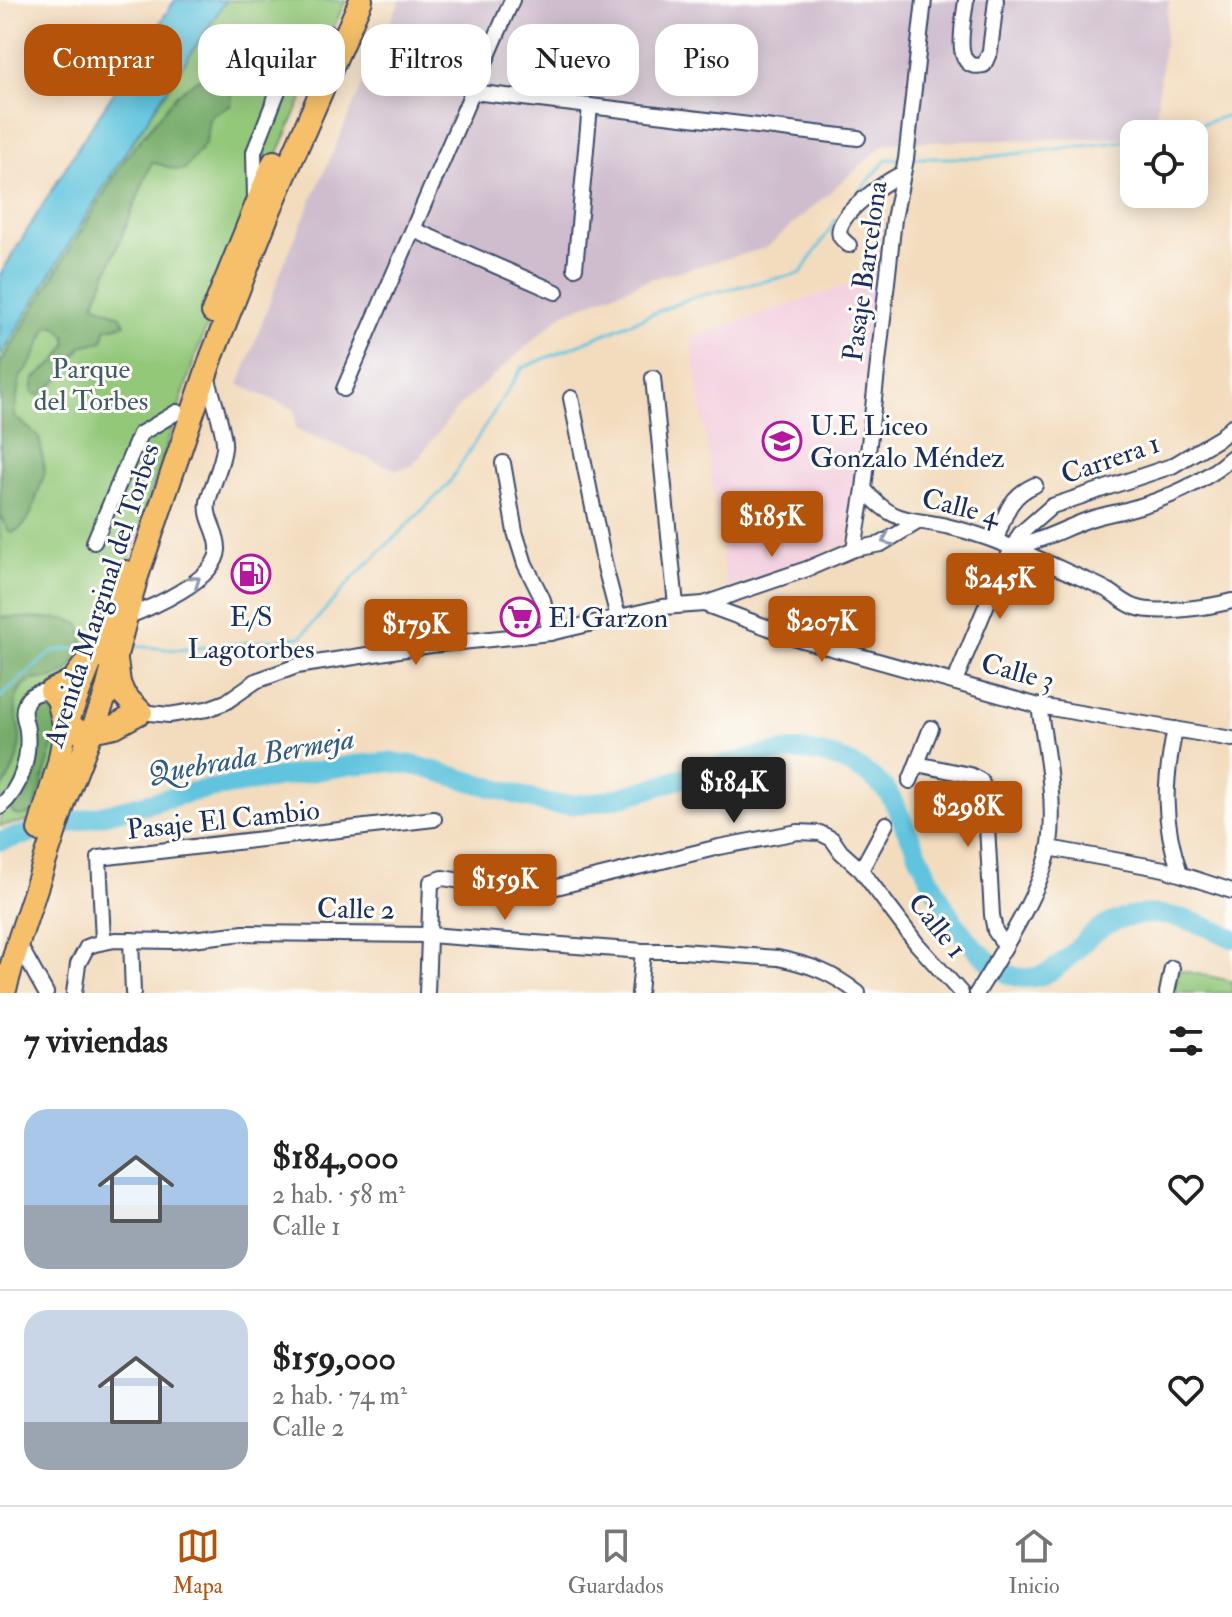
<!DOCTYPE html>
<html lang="es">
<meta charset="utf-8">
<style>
:root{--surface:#fff;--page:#f6f6f6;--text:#222;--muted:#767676;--line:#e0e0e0;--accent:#b45309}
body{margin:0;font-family:"IM FELL Double Pica",serif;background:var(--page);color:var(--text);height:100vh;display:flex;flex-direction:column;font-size:30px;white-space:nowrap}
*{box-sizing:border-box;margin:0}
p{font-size:26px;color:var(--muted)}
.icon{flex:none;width:44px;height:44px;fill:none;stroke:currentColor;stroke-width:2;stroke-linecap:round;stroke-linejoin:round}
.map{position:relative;height:993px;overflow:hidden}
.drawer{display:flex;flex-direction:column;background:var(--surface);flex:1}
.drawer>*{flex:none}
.banner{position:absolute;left:24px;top:24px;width:800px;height:72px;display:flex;gap:16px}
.fabs{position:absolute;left:1120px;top:120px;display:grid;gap:16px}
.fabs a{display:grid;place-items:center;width:88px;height:88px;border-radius:16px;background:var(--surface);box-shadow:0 4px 20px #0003;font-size:40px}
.price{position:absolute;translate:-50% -68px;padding:0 18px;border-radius:8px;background:var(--accent);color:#fff;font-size:26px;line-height:52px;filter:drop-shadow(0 2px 4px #0008)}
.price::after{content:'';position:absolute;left:50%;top:48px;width:24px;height:18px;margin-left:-12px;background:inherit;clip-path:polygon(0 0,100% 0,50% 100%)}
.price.on{background:#222;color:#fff}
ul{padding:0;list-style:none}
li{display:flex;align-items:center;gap:24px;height:200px;padding:0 24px}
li+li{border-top:2px solid var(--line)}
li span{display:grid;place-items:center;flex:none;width:224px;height:160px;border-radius:24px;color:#555}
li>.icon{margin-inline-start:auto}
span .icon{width:96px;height:96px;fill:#fffc;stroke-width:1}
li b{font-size:34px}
h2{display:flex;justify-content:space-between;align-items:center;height:96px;padding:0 24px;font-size:34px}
.pill{padding:0 28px;border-radius:24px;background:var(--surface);box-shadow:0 4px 20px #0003;font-size:28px;line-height:72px}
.pill.on{background:var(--accent);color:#fff}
.dock{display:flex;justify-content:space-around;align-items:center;height:112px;border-top:2px solid var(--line);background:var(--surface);font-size:22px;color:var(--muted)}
.dock a{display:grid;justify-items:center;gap:4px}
.dock .on{color:var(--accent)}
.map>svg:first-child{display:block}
.built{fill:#f3cfdf}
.industrial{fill:#cfbdce}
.green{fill:#93c879;stroke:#577c6c;stroke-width:2}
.forest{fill:#76ac69;stroke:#486e64;stroke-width:2}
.water{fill:#60c4de;stroke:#3e7a9e;stroke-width:2}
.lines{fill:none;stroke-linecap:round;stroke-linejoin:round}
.stream{stroke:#60c4de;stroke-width:3}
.river{stroke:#60c4de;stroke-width:20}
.minor-casing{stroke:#3b496c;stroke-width:18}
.highway-casing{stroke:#3b496c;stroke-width:26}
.minor{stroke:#fff;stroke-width:14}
.highway{stroke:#f6c06b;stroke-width:22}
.oneway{stroke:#8d97ae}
.labels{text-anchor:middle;stroke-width:6;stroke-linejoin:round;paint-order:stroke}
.street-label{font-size:28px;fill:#1b2f5e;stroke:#fdfcf7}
.park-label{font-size:28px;fill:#3f5d66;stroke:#fdfcf7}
.poi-label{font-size:28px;fill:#1b2f5e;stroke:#fdfcf7;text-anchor:start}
.water-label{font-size:30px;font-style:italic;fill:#305c84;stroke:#fdfcf7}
</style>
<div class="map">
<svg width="1232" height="993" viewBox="0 0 1232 993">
<rect width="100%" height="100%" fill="#fdfcf7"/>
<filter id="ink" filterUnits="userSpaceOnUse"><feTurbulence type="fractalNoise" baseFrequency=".0125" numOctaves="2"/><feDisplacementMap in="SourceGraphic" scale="16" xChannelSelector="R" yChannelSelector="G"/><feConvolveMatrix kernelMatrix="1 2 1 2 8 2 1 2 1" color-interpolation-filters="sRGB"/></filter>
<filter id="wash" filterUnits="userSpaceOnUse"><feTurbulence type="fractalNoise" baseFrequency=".006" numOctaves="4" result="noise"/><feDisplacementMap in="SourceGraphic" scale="32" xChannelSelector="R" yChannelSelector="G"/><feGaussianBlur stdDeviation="1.8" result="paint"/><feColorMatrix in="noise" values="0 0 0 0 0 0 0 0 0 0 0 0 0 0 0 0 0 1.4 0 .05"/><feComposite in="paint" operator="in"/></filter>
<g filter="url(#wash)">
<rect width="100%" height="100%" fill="#f3dcbe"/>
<polygon class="built" points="876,276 848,543 727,589 691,338"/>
<polygon class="industrial" points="400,0 1169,0 1154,134 1134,134 1134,137 886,143 766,248 647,280 564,313 458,407 413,465 397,470 296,429 294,409 239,385 286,258"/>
<g class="green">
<polygon points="226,0 346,0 254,207 197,352 123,579 38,829 25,831 28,821 0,826 0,357 116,167"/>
<polygon points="1178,970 1232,981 1232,993 1173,993"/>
</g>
<g class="forest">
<path d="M226,67L232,75C227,87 235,95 230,106L214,114L209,120L206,142L185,169L177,170L152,162L94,304L121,316L125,324L105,329L103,341L82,346L58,380L38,396L32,391L34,379L56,361L67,344L65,335L56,326H48L31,364L20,377L14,416L39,437L45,472L31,514L24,525L13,533L8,530L0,515V365L125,159L177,94L197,80Z"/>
<path d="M0,617L67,619L79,624C90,641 76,668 58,676C46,681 33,676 23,686C8,702 20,721 20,740C19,759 12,776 0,791Z"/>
<path d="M40,701L49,703L59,726L33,813L19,816L12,812V808C29,783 38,774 35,741C34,729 30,721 30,709Z"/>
</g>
<polygon class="water" points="175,0 226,0 116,167 0,357 0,275 80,144"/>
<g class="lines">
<g class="stream">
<polyline points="1171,134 1232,114"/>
<polyline points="911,158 979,158 1134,140"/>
<polyline points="850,202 887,159 899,159"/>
<polyline points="126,645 177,650 301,637 355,576 447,486 522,368 693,297 801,273 836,220"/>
<polyline points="0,697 53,651 87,647"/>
</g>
<path class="river" d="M0,841L192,792L352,765L390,762L418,766L549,804C620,810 688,770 756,757C777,752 800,748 822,754C842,759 866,770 881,785C892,795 899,813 905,827C929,873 946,926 988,960C996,966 1003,973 1013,976C1047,986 1068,957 1089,937C1101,926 1117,919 1133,916C1167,909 1202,924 1232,938"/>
</g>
</g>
<g filter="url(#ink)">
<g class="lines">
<g class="minor-casing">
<g id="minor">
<path d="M966,0C964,21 950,73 984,65L990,51L996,0"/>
<polyline points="473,92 858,138"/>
<polyline points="255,198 254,152 285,73 331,34"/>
<polyline points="414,230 556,292"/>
<path d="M849,245C847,244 841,238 840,236C833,215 887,181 903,173"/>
<polyline points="575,268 590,106"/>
<polyline points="653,378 676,605"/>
<polyline points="344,389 512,0"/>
<polyline points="571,398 605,567 618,617"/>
<polyline points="503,463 515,532 525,564 543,600 550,633"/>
<path d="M864,489C895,526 909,517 950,527C989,536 1023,552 1059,568C1075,576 1093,582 1109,591C1117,596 1126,604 1135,607C1156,615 1210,607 1232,601"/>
<path d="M996,540C1005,515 1009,496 1035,485"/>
<polyline points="94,542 140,434 177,412"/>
<path d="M1014,547C1041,542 1064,528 1090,519C1102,515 1114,513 1126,510C1165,500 1202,484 1232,457"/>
<polyline points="854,549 864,489 894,219 906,159 924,0"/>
<polyline points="704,604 799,639 1039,706 1232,739"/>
<path d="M126,617C151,608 216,580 218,550C219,532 205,520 208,502C212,484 222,466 224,448C226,435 211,392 207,376"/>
<polyline points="398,621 429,613 439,621 452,642"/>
<polyline points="955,681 1001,570 1020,534 1052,506 1172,466 1221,437 1232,426"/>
<polyline points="141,712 169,715 207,709 226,702 256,681 297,666 431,645 550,633 663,607 704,604 807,569 854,549 881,544 916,523"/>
<path d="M1175,729C1164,783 1162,820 1180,873"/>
<polyline points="917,764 970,775 981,781 985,791 992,915 995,931 1004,944"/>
<polyline points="910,781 931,728"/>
<path d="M0,807C21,788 30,759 27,730C26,722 21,713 25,705C29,692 40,692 51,691"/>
<polyline points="1049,848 1164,869 1232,891"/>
<polyline points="861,870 886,824"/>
<polyline points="131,940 133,993"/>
<polyline points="103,941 99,858 434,819"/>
<polyline points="18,943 46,993"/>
<path d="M74,993L78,964L87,947L95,944L115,940L174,941L244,933L429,935L643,951H682L778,958C811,965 831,972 858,993"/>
<polyline points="427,993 431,882 443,878 532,893 719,847 798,832 820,833 832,839 841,852 861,870 917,944 961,993"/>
<polyline points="639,993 643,951"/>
<path d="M977,993C999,957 1044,886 1050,845C1056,798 1046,752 1039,706"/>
<polyline points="1167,993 1172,968"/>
</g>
</g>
<g class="highway-casing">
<g id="highway">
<polyline points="213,312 274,162"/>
<polygon points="92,655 116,660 119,683 124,695 141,712 115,726 81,733 63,720 58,699 51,691 73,680"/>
<polyline points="39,830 59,763 66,725 126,572"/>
<polyline points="4,993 18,943 65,800 105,697 136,579 212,356 270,209 361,0"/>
</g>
</g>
<use href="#minor" class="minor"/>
<use href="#highway" class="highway"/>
</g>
<defs><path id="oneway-chevron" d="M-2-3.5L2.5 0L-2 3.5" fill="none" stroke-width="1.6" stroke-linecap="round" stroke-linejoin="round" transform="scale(2)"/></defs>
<g class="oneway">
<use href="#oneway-chevron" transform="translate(887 540) rotate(156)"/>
<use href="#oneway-chevron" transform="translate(195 581) rotate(-35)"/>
</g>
</g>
<defs>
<g id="university-ring" transform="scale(2)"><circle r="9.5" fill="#fdfcf7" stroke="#b5179e" stroke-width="1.5"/><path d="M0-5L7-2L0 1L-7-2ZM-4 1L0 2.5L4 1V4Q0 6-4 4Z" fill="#b5179e"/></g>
<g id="fuel-ring" transform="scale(2)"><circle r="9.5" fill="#fdfcf7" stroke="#b5179e" stroke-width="1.5"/><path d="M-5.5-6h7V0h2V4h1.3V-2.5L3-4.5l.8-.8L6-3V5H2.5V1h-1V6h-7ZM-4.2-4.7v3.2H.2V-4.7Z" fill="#b5179e"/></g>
<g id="supermarket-ring" transform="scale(2)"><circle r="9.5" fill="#fdfcf7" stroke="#b5179e" stroke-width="1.5"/><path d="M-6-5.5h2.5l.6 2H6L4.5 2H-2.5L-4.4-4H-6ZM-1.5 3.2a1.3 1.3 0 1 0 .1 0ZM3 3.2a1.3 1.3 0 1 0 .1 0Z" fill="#b5179e"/></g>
</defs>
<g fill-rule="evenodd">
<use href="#university-ring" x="782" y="441"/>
<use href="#fuel-ring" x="251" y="574"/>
<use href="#supermarket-ring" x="520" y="617"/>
</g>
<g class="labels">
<g class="street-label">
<text transform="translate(864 271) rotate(-82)" y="10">Pasaje Barcelona</text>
<text transform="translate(1110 458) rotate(-19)" y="10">Carrera 1</text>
<text transform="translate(961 506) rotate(14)" y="10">Calle 4</text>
<text transform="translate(101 595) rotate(-72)" y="10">Avenida Marginal del Torbes</text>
<text transform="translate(1018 671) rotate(15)" y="10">Calle 3</text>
<text transform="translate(223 819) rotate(-6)" y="10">Pasaje El Cambio</text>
<text transform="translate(356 908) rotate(1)" y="10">Calle 2</text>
<text transform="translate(938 925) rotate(51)" y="10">Calle 1</text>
</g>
<g class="park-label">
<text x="91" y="378">Parque<tspan x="91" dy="32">del Torbes</tspan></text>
</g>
<g class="poi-label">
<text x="810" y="435">U.E Liceo<tspan x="810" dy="32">Gonzalo Méndez</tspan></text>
<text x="251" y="626" text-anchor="middle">E/S<tspan x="251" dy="32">Lagotorbes</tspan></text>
<text x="548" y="627">El Garzon</text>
</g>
<g class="water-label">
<text transform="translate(251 756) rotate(-10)" y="10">Quebrada Bermeja</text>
</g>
</g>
</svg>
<div class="fabs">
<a><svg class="icon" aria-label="locate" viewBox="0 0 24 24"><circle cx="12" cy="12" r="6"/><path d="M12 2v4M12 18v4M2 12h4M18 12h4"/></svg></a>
</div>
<b class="price" style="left:772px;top:559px">$185K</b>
<b class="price" style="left:1000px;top:621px">$245K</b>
<b class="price" style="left:822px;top:664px">$207K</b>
<b class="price" style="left:416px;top:667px">$179K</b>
<b class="price on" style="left:734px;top:825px">$184K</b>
<b class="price" style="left:968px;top:849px">$298K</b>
<b class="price" style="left:505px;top:922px">$159K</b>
<div class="banner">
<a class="pill on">Comprar</a>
<a class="pill">Alquilar</a>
<a class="pill">Filtros</a>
<a class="pill">Nuevo</a>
<a class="pill">Piso</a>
</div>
</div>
<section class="drawer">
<h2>7 viviendas<svg class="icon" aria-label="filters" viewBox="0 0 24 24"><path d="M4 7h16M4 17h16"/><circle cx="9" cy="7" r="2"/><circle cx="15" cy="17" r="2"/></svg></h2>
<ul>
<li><span style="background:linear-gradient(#a9c7e8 60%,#9aa5b1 0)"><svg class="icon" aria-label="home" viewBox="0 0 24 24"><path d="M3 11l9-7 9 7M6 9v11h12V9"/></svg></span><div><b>$184,000</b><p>2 hab. · 58 m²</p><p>Calle 1</p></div><svg class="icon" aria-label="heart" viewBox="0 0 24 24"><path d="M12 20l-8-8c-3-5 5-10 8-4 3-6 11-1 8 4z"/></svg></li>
<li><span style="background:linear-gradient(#c9d6e8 70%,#9aa5b1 0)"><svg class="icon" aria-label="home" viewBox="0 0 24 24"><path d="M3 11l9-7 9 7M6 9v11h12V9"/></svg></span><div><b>$159,000</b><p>2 hab. · 74 m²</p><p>Calle 2</p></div><svg class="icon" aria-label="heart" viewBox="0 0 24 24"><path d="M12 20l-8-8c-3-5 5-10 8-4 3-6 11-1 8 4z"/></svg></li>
</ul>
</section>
<nav class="dock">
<a class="on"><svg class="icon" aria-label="map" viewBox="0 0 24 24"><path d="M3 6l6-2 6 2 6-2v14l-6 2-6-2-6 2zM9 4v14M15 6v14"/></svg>Mapa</a>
<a><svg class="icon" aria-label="saved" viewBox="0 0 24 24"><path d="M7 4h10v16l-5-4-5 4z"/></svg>Guardados</a>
<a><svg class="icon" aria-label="home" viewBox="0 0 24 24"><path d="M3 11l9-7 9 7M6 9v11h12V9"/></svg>Inicio</a>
</nav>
